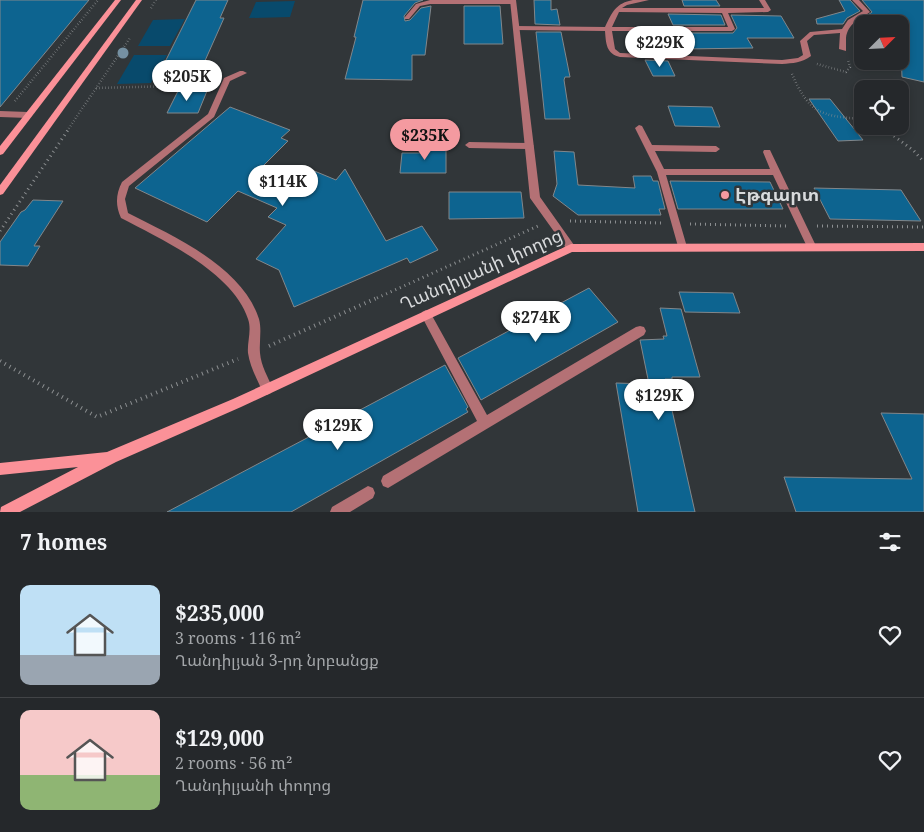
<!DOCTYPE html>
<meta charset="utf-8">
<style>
:root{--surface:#25282b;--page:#2d3033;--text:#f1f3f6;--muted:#a3a6a9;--line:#424447;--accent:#f49aa0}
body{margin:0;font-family:"Noto Serif","Noto Sans Armenian",serif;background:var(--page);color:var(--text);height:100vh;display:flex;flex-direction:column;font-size:19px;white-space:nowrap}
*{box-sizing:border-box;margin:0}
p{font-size:16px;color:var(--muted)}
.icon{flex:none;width:28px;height:28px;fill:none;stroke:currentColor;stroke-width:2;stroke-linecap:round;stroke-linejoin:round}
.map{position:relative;height:512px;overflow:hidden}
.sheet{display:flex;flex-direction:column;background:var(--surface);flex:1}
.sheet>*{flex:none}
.needle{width:32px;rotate:66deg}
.tools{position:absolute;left:854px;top:15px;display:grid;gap:10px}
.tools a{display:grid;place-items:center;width:55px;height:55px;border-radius:10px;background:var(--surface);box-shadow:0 2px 8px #0003,0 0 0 1px var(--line);font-size:25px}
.price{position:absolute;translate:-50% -42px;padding:0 11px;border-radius:18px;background:#fff;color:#222;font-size:16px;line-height:32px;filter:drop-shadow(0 1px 2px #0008)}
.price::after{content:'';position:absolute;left:50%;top:30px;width:15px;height:11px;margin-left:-8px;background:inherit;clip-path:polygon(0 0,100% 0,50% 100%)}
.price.selected{background:var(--accent);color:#111}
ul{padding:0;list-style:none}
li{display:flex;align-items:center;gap:15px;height:125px;padding:0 20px}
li+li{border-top:1px solid var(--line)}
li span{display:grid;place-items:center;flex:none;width:140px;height:100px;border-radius:10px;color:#555}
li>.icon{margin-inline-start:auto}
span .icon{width:60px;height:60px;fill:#fffc;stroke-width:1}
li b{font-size:21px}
h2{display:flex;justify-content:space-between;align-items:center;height:60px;padding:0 20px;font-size:21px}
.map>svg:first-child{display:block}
.green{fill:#084a6c}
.building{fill:#0d6490;stroke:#82878b}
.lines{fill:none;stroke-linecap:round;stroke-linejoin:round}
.path-far2{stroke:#8c8f91;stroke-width:2.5;stroke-dasharray:0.5 2.5;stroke-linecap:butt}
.path-far1{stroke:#8c8f91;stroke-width:3;stroke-dasharray:1 4;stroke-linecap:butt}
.path{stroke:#8c8f91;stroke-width:4;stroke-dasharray:1 4.5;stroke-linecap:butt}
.lane{fill:#b47175;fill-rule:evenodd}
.street{fill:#b47175;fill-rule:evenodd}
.secondary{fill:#fb9198;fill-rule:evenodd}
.tree{fill:#7590a2}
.poi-dot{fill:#f49aa0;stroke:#313639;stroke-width:2}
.labels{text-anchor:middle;stroke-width:5;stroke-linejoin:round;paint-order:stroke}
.poi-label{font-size:18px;font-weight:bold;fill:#d8dadc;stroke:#313639;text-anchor:start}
.street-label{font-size:18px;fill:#d8dadc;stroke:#313639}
</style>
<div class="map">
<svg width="924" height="512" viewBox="0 0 924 512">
<rect width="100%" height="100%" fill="#313639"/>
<g class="green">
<polygon points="295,1 290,17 249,18 256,2"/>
<polygon points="185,19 170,46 138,46 153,20"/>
<polygon points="134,55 167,55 151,83 117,84"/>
</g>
<g class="building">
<polygon points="0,0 89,0 0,107"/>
<polygon points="196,0 228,0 220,18 224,18 196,81 155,82"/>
<polygon points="363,0 423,0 415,3 404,16 405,21 410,20 421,8 431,6 425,55 412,55 412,80 345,79 356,37 354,37"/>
<polygon points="534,0 551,0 551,10 557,9 560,25 535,24"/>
<polygon points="682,0 716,0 720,6 684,6"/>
<polygon points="839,0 850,0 860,11 847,18 843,24 817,24 816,19 845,11"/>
<polygon points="862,0 924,0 924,82 902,77 900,24 856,24 872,12"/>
<polygon points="464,6 500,6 503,44 464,44"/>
<polygon points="668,14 721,15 725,25 673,25"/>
<polygon points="731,15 781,16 794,38 747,38 753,48 685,49 677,33 733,33 737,28"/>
<polygon points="536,32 561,32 570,77 565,77 564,80 570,119 545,119"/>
<polygon points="634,34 654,34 664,53 642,52"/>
<polygon points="645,60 668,61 675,76 653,76"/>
<polygon points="178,91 207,91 198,113 167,113"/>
<polygon points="809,99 830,99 863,140 838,141"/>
<polygon points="668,106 712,107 720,127 675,126"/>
<polygon points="230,107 290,130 281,138 288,141 263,166 300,181 312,170 336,180 345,169 386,241 422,226 438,250 410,263 407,258 294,307 279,270 256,259 286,225 268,217 277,208 238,191 207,222 135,188"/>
<polygon points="423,145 446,145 446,173 400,173 402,153 423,153"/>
<polygon points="554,151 574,152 578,185 635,188 633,176 651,176 653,181 658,181 665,209 659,209 661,215 578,215 553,196 557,184"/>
<polygon points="670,181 770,182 783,209 678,209"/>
<polygon points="814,188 901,190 921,221 830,219"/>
<polygon points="449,192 521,192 524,218 449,219"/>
<polygon points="33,200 63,201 34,246 40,246 28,266 0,265 0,242 21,212 25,210"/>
<polygon points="589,288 618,322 481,400 458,358"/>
<polygon points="679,292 733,293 740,313 685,312"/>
<polygon points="660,308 681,309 700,377 672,377 672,379 665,379 695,512 638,512 616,383 649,384 640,340 664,339 663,336 667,336"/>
<polygon points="445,365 468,407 466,409 468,412 291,512 167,512"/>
<polygon points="881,413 924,414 924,512 796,512 784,477 912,479"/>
</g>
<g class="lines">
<g class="path-far2">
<polyline points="151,8 156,0"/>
<polyline points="817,64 846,72 850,67 848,60"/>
<path d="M792,74C809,113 820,116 862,119"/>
<polyline points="96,88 210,85"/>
<polyline points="15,101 98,0"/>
<polyline points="883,126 887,131"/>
<polyline points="67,131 130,38"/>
</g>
<g class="path-far1">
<polyline points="886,130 914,151 924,162"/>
<polyline points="570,221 661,223"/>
<polyline points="690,224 786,226"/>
<polyline points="817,226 924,227"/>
<polyline points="0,231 68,130"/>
<polyline points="377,298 538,226"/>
</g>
<g class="path">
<polyline points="269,346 379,297"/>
<polyline points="0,361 97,417 238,359"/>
</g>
<g class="lane">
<polygon points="430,0 513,0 516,2 513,4 430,4 420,6 409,19 405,19 405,17 416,4"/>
<path d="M633,0H649L627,5L622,8H764L759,0H765L771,10L768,12L728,13L735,29L732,31H612L615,49L620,53L782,60L798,58L803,55L800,41L810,32L842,29L848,20L863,11L852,0H859L870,12C859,20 848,23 846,38C846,43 846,47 846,51L839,49L840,33L814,35L807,41L811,56C802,63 793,63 782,64L620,57C606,54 606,43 605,31L516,30L513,28L516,26L605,27C612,12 616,3 633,0ZM619,12L722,13L728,27H612Z"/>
<path d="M240,71H243L247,73L230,81L214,117L129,186L125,199L128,213C173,236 242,266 259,319C262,330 259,342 260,353C261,366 268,377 273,389L271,393L267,395L263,393C258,381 250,367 248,353C247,342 252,330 248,319C233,272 161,239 121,218C115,205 116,194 122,182L208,114L224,78Z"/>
<polygon points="639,125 642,126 652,145 716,146 720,149 716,152 655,151 664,169 770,169 763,152 764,150 770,150 817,248 815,251 809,251 773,175 666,175 687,247 685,250 679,250 657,172 635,128"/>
<polygon points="469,142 530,143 534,146 530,149 469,148 465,145"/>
<polygon points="426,310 430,312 487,415 636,327 640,326 644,327 646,331 644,335 388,488 383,486 381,481 383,476 477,421 421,315 422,312"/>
<polygon points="368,486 373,488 375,493 373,498 350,512 330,512 332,507"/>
</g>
<g class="street">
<polygon points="510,0 516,0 540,197 574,245 576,248 574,251 568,251 530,198"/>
<polygon points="0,111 28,112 32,115 28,118 0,117"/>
</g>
<g class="secondary">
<polygon points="115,0 121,0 3,154 0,155 0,146"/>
<polygon points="136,0 142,0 3,194 0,195 0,185"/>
<polygon points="924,243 924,251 572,252 241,407 116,462 20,512 0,512 1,507 78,467 0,475 0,463 107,452 233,399 571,244"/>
</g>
</g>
<circle class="tree" cx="123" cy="53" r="5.5"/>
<circle class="poi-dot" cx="725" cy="195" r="5"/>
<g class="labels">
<g class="poi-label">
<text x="735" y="201">Էթգարտ</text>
</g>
<g class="street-label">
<text transform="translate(481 270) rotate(-24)" y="6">Ղանդիլյանի փողոց</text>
</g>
</g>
</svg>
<div class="tools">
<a><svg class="needle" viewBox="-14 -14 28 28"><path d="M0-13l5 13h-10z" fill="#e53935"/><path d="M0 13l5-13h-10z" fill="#a3a6a9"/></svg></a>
<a><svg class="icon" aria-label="locate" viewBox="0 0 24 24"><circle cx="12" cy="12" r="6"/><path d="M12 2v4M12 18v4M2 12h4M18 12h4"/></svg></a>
</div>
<b class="price" style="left:660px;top:68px">$229K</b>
<b class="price" style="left:187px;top:102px">$205K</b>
<b class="price selected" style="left:425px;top:161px">$235K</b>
<b class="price" style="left:283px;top:207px">$114K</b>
<b class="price" style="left:536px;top:343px">$274K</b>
<b class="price" style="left:659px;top:421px">$129K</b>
<b class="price" style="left:338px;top:451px">$129K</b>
</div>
<section class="sheet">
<h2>7 homes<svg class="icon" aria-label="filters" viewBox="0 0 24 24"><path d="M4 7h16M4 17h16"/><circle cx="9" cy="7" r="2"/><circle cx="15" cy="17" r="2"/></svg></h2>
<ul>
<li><span style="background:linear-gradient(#bfe0f5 70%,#9aa5b1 0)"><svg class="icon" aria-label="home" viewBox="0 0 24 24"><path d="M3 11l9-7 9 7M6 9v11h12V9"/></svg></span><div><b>$235,000</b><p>3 rooms · 116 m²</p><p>Ղանդիլյան 3-րդ նրբանցք</p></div><svg class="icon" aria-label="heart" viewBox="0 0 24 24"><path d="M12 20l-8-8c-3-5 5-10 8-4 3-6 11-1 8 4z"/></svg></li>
<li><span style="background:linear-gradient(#f6c9c9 65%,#8fb573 0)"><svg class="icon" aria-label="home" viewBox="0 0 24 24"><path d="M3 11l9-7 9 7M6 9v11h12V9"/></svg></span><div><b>$129,000</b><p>2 rooms · 56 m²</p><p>Ղանդիլյանի փողոց</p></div><svg class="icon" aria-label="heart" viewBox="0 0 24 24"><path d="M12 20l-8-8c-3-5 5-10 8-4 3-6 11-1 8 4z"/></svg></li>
</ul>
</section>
